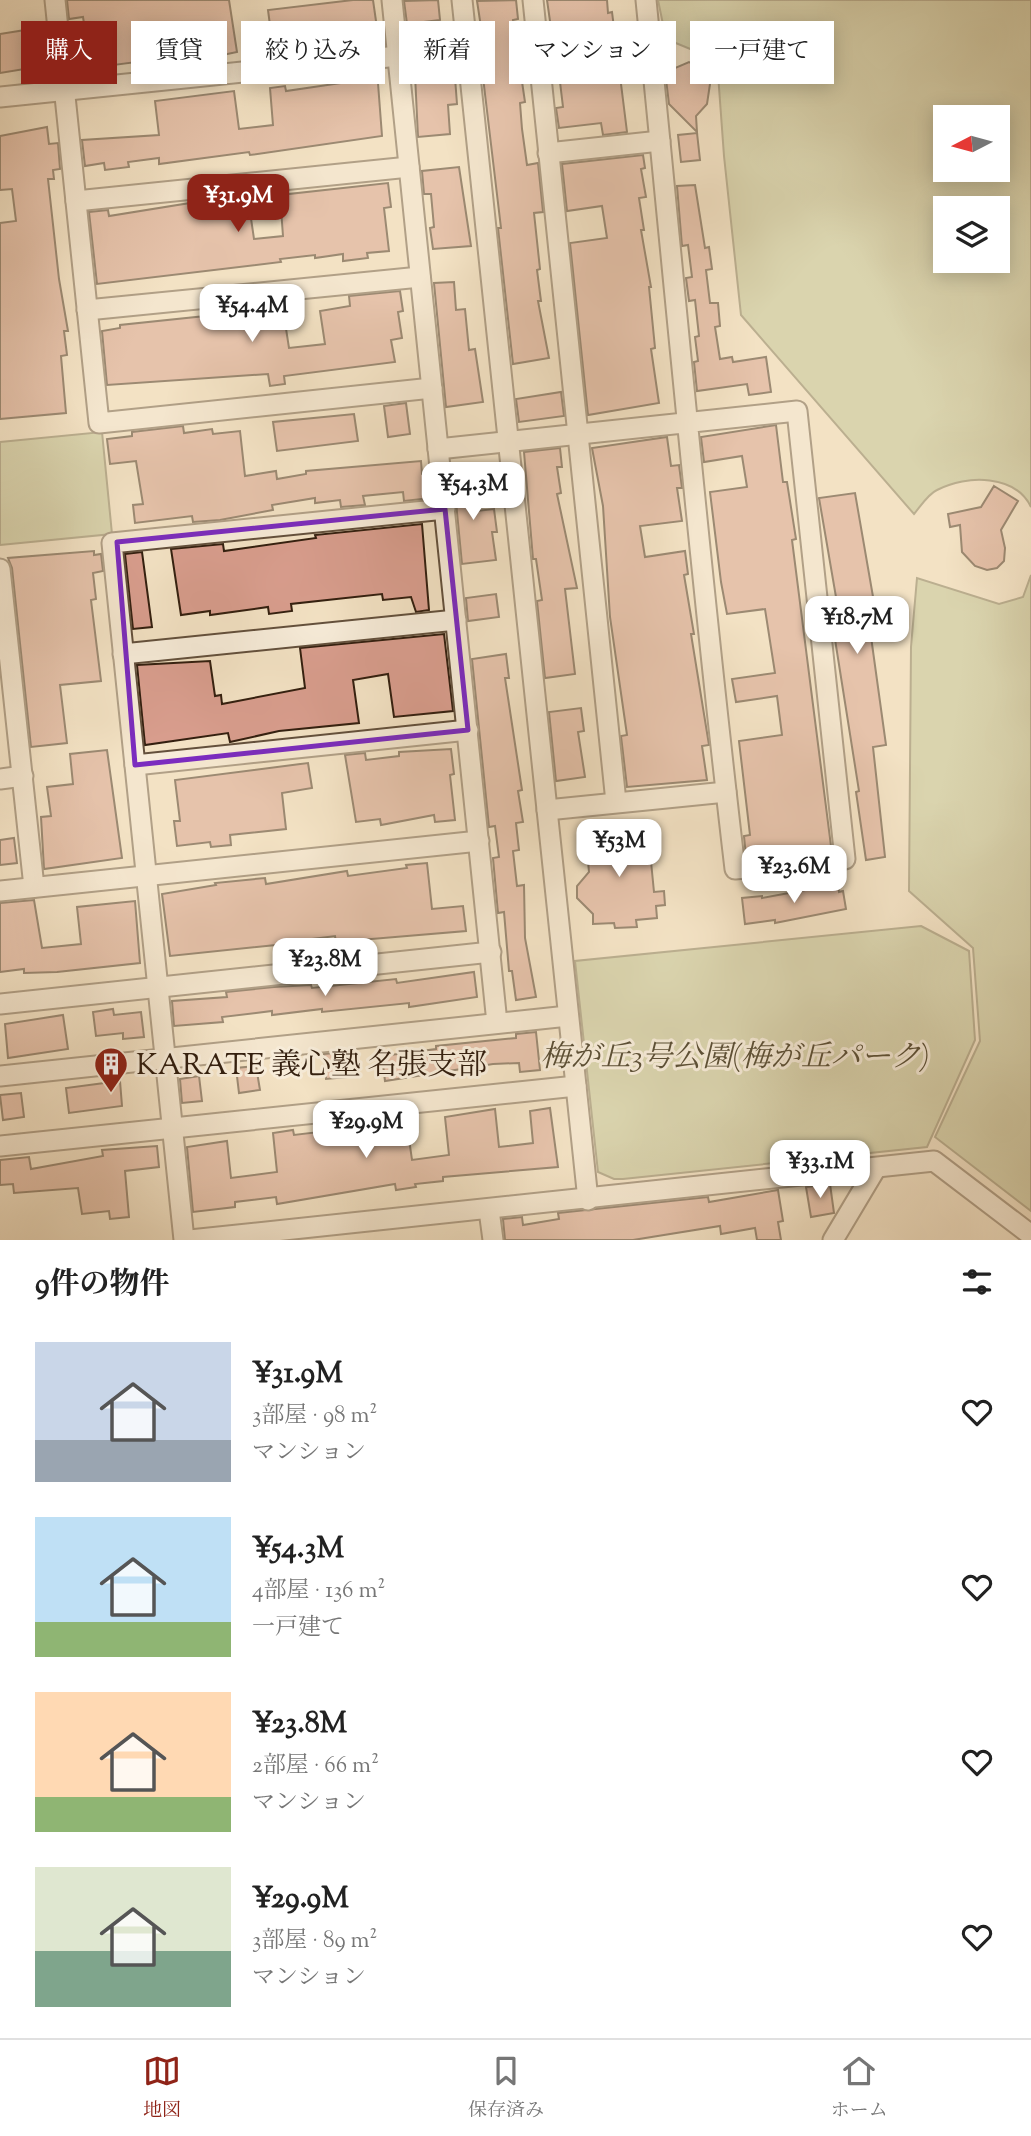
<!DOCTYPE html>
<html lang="ja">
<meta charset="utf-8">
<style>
:root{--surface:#fff;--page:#f6f6f6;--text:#222;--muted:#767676;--line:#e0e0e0;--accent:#8f2418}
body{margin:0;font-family:"Sorts Mill Goudy","Noto Serif JP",serif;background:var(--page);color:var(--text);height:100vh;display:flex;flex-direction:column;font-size:26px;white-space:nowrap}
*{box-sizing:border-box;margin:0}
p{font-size:23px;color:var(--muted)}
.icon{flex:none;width:38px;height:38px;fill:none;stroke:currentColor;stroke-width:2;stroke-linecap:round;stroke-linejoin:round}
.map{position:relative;height:1240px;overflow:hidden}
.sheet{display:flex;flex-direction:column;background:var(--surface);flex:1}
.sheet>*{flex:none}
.guide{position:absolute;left:21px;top:21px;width:990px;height:63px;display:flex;gap:14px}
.needle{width:46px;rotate:264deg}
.tools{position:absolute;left:933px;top:105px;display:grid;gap:14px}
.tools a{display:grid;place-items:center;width:77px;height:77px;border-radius:0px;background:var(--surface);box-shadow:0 4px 18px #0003;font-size:35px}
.price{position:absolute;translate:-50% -60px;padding:0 16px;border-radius:14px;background:#fff;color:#222;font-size:23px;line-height:46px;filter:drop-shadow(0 2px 4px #0008)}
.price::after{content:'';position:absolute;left:50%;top:42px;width:21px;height:16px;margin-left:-10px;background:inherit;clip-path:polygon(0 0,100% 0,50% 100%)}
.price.on{background:var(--accent);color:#fff}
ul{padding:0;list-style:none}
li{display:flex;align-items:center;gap:21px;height:175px;padding:0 35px}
li span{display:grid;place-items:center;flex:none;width:196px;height:140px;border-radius:0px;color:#555}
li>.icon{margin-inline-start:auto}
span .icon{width:84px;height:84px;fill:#fffc;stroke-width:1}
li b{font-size:30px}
h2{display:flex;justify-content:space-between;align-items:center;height:84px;padding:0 35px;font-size:30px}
.tag{padding:0 24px;border-radius:0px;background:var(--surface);box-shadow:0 4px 18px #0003;font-size:24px;line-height:63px}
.tag.on{background:var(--accent);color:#fff}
.tabs{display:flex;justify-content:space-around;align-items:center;height:98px;border-top:2px solid var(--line);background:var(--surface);font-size:19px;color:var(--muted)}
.tabs a{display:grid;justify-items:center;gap:4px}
.tabs .on{color:var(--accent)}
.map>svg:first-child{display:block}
.green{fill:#bdc392;stroke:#787150;stroke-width:2;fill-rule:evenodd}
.building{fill:#d89d8d;stroke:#331f0f;stroke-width:2}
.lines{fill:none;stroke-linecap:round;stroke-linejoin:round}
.minor-casing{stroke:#63503c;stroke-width:23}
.minor{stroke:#f7ecd9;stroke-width:19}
.marked{fill:none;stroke:#7b2cbf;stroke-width:5;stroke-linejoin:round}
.labels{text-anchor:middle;stroke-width:6;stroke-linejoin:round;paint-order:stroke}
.park-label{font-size:30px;font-style:italic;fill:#5c5036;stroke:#f7ecd9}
.poi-label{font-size:30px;fill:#331f0f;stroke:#f7ecd9;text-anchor:start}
</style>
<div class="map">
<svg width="1031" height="1240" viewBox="0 0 1031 1240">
<rect width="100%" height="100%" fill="#f3e2c4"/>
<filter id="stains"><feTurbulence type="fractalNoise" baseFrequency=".00286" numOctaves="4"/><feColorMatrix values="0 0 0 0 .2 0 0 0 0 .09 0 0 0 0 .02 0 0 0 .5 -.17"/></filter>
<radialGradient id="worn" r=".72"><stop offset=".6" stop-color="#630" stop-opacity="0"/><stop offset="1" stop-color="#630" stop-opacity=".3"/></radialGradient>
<g class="green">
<path d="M658,0H1031V507C1016,475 967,474 937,490C928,494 920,507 914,514L741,315L724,156L717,60L666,39ZM998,117V170H945V117ZM998,208V261H945V208Z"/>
<polygon points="102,432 112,534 0,545 0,442"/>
<polygon points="1031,575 1031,1211 935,1137 980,1041 973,948 909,891 911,647 917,578 999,604 1023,597"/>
<polygon points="921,926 969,951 975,1040 927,1147 623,1179 614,1179 598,1172 575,961"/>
</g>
<g class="building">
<polygon points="67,0 229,0 237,52 175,65 174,57 91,68 83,17 69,19"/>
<polygon points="353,0 373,0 378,35 273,48 268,10"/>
<polygon points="438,0 440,20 407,24 404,1"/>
<polygon points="516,0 518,19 513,20 525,102 520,103 522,129 527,165 538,163 543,212 534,213 540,269 537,270 541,301 538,301 549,358 513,364 498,228 501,228 477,27 481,27 477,1"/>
<polygon points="547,0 607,0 608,13 612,12 627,132 603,135 601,123 559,128 556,108 563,107 560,82 564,81 559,41 553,42"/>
<polygon points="44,27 49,65 0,73 0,34"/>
<polygon points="453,51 457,104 448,105 450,134 418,137 414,54"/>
<polygon points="689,62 706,72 710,84 707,104 696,116 697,132 669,104 666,79 675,68"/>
<polygon points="377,70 382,136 250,155 249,152 159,164 159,158 128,162 129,167 105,170 104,163 85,166 82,140 159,135 155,101 234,91 239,129 273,125 270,88 285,86 286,91 355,81 354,73"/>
<polygon points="47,127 49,144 58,143 60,169 53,170 54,179 48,179 59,279 68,331 64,331 67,355 61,356 66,413 0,419 0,223 16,221 12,189 0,190 0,136"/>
<polygon points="697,133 700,160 681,162 678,135"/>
<polygon points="643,155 645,168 641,169 646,197 639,198 644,230 641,230 651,287 649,287 655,348 651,349 659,403 588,415 570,243 607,238 602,206 567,211 562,164"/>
<polygon points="459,167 471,246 433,249 430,228 434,227 431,194 424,194 422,171"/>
<polygon points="388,183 391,207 384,208 389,251 367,253 368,258 343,261 343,254 315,258 315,255 280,259 281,262 97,284 89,212 108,210 109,216 190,203 190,207 248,198 254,239 283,236 280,195"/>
<polygon points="695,185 705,248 709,247 712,269 706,270 710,303 718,303 720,326 715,327 720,359 732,357 733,362 766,357 771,392 749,395 747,384 697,391 694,362 698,361 695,337 699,336 695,300 689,301 686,278 692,277 688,245 682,246 677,186"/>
<polygon points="454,282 456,310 465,309 469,350 475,349 483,402 446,407 434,283"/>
<polygon points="400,291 403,311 398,312 402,338 391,340 395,362 284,376 285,384 270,386 268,374 107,385 102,331 120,328 120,325 234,313 282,303 289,348 325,344 320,311 350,306 349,296"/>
<polygon points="561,392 564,416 519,422 516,399"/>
<polygon points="406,403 410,434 388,437 384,406"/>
<polygon points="354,414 358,441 277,451 273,422"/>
<polygon points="776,425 783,482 787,482 796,539 792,540 831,846 746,856 744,836 750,835 739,741 782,735 777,696 736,702 732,679 775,673 765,609 727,614 721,582 710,492 747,487 742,456 704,462 701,437"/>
<polygon points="183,426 184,433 212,429 213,434 240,431 245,476 276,471 277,479 306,474 306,471 421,461 422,474 428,474 431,498 404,501 403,492 363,496 365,505 341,507 340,500 315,503 315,498 272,505 273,510 220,520 193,522 192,516 135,523 133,505 143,504 136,461 110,464 107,439 132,436 132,432"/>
<polygon points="667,437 671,466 679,465 682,488 677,488 682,521 640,526 645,557 685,551 688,574 684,575 694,634 691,634 709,745 702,746 707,780 627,787 621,736 627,735 610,617 603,506 592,448"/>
<polygon points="560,448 562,467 557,467 561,493 557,494 577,588 565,589 575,674 545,678 537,601 542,600 536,559 533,559 524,452"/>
<polygon points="472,469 477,511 494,509 497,532 492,532 496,560 462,564 453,471"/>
<polygon points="994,486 1018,501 1001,530 1005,548 1004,561 997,568 987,570 975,566 962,552 960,525 950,527 948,514 981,507"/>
<polygon points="855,493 876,614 868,615 886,745 873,747 885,857 866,860 856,792 859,791 834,633 842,632 819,498"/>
<polygon points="422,524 429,610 416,612 411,597 383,600 382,594 291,604 292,611 269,614 268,607 210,615 210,611 181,615 171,549 223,544 224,551 316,538 315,535"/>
<polygon points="94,551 94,555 101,554 103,571 93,573 96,599 91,600 101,681 60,685 67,743 31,747 12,568 8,558"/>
<polygon points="142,552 152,627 133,629 125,554"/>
<polygon points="496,594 499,617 468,621 466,598"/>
<polygon points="444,634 453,711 394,717 388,674 353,680 359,723 279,731 230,742 228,733 145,745 137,665 210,661 215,696 221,695 222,704 305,688 300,648"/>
<polygon points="506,654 509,678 505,678 522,790 518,791 523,822 516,823 519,850 513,851 517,886 524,885 525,938 536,997 516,1000 512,971 509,971 504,912 498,913 493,858 499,857 495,826 489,827 472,659"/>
<polygon points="581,708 584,731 578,732 585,777 556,781 549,712"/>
<polygon points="451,749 454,774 450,775 455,820 435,822 434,815 381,825 380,819 356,822 345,755 365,753 366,760 399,756 399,752"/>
<polygon points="107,750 122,858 44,869 41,817 51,816 47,787 73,784 70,754"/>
<polygon points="308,763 312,788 282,793 286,829 230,835 231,845 211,847 210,842 177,846 174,821 180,821 175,780"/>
<polygon points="615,828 616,834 648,831 654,892 664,891 665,905 656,906 657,918 636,920 637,927 615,928 614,923 593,924 593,914 577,898 577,886 589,872 585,831"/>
<polygon points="14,838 17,863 0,865 0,840"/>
<polygon points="427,863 432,909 463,906 466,931 336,942 335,936 305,940 305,942 170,956 162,894 216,885 215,883 265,878 266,884 347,871 348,876 407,868 406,865"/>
<polygon points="838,884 839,892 843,891 846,909 775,923 775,920 745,924 742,898 762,896 762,898"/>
<polygon points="34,900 42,948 81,944 77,907 135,901 140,963 57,972 24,973 24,969 0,972 0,903"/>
<polygon points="474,972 477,997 409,1007 409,1003 322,1012 322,1009 272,1015 272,1011 222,1017 223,1022 174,1026 172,1001 227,997 226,992 274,987 311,985 312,988 396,979 397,983"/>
<polygon points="113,1009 114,1015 141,1012 144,1037 123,1039 123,1033 96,1036 93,1012"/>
<polygon points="63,1015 68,1049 8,1058 5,1024"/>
<polygon points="536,1032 540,1070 520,1072 519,1063 493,1064 385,1081 382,1056 436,1049 436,1046 516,1038 516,1034"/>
<polygon points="344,1052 347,1077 326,1079 324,1054"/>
<polygon points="256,1066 260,1090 239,1093 236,1068"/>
<polygon points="199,1076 202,1101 182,1103 180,1079"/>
<polygon points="120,1081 122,1106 69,1113 66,1088"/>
<polygon points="21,1093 24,1117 3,1120 0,1095"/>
<polygon points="550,1108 558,1167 443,1177 443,1181 415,1184 416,1187 396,1190 395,1184 277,1204 276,1197 235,1202 235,1207 193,1212 187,1147 227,1141 231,1178 277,1172 273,1133 293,1130 294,1135 328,1131 327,1126 348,1124 348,1127 406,1118 412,1160 449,1155 445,1117 495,1109 499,1147 533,1143 530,1111"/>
<polygon points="157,1146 159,1167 125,1171 129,1217 110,1219 109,1211 82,1214 78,1188 14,1193 13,1184 0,1185 0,1160 29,1157 31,1169 103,1156 102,1150"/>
<polygon points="830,1184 834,1213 811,1217 806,1187"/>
<polygon points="778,1190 783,1221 778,1222 781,1240 757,1240 755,1228 721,1234 720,1226 633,1240 505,1240 503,1219 522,1217 523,1225 559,1219 558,1213 708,1197 709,1202"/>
</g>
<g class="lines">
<g class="minor-casing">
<g id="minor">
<polyline points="55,0 99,423 432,388"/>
<polyline points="392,0 497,1023"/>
<polyline points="462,0 588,1200"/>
<polyline points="533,0 616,802"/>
<polyline points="0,97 398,56"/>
<polyline points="548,153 660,141"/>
<polyline points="76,201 409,167"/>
<polyline points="87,310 420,277"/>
<path d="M438,449C558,436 678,423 797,411L845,859L735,869C701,580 675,290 646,0"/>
<polyline points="0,569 34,887"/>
<polyline points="123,654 456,620"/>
<polyline points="135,765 468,730"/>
<polyline points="0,779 23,776"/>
<polyline points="547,810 726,792"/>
<polyline points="0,891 479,841"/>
<polyline points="0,1004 491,952"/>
<polyline points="0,1076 568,1016"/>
<polyline points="0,1146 576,1086"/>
<polyline points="489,1210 493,1240"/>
<polyline points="184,1240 112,543 445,509"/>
<polyline points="190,1240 934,1161 1031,1235"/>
<polyline points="833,1240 876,1168"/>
</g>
</g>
<use href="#minor" class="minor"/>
</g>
<path d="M0 0H1031V1240H0ZM445,509L468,730L135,765L117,542Z" fill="#f3e2c4" fill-opacity=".55" fill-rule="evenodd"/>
<path class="marked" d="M445,509L468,730L135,765L117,542Z"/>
<defs>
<g id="building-pin" transform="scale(1.75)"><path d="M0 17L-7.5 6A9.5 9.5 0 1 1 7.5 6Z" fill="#8f2418" stroke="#f7ecd9"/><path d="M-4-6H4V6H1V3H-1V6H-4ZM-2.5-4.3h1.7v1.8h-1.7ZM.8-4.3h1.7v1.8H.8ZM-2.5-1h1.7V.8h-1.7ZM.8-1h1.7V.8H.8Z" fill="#fff"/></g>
</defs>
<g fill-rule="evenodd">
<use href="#building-pin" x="111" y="1064"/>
</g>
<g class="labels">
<g class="park-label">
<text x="735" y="1066">梅が丘3号公園(梅が丘パーク)</text>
</g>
<g class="poi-label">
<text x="136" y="1074">KARATE 義心塾 名張支部</text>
</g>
</g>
<rect width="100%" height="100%" filter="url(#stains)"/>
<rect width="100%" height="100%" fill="url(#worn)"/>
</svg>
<div class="tools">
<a><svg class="needle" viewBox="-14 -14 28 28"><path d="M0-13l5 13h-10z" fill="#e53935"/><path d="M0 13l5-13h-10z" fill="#767676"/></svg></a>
<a><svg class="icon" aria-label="layers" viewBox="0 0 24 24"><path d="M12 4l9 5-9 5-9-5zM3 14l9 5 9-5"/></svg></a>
</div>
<b class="price on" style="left:238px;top:234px">¥31.9M</b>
<b class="price" style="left:252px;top:344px">¥54.4M</b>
<b class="price" style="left:473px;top:522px">¥54.3M</b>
<b class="price" style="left:857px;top:656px">¥18.7M</b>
<b class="price" style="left:619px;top:879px">¥53M</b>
<b class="price" style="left:794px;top:905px">¥23.6M</b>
<b class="price" style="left:325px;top:998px">¥23.8M</b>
<b class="price" style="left:366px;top:1160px">¥29.9M</b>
<b class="price" style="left:820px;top:1200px">¥33.1M</b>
<div class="guide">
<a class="tag on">購入</a>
<a class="tag">賃貸</a>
<a class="tag">絞り込み</a>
<a class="tag">新着</a>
<a class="tag">マンション</a>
<a class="tag">一戸建て</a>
</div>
</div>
<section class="sheet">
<h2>9件の物件<svg class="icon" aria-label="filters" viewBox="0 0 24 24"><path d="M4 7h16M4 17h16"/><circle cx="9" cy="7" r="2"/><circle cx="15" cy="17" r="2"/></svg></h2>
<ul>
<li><span style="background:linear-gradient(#c9d6e8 70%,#9aa5b1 0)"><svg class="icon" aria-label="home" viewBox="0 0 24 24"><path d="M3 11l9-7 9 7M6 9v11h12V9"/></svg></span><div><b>¥31.9M</b><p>3部屋 · 98 m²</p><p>マンション</p></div><svg class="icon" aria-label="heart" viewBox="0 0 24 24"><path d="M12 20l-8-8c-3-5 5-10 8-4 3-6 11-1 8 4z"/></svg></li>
<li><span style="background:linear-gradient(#bfe0f5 75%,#8fb573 0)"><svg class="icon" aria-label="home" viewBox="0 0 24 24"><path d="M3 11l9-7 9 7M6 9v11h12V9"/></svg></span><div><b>¥54.3M</b><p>4部屋 · 136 m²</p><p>一戸建て</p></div><svg class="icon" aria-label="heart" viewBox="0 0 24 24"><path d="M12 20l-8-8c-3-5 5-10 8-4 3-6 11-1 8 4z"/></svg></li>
<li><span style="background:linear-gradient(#ffd9b3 75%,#8fb573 0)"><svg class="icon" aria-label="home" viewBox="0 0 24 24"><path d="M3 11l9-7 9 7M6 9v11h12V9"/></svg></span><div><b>¥23.8M</b><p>2部屋 · 66 m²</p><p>マンション</p></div><svg class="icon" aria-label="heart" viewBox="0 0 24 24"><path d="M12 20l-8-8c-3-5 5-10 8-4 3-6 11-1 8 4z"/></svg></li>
<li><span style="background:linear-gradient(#dfe7d0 60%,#7fa58c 0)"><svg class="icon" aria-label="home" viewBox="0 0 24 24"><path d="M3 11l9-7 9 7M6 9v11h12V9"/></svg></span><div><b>¥29.9M</b><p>3部屋 · 89 m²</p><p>マンション</p></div><svg class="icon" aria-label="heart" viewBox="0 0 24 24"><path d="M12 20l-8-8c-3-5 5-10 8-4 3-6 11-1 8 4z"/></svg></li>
</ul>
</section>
<nav class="tabs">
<a class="on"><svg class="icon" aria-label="map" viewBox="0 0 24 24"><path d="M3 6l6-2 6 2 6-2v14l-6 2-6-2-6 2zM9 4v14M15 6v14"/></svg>地図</a>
<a><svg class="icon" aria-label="saved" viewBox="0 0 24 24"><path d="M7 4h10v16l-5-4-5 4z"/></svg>保存済み</a>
<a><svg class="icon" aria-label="home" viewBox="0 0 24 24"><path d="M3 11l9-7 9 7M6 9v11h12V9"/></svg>ホーム</a>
</nav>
